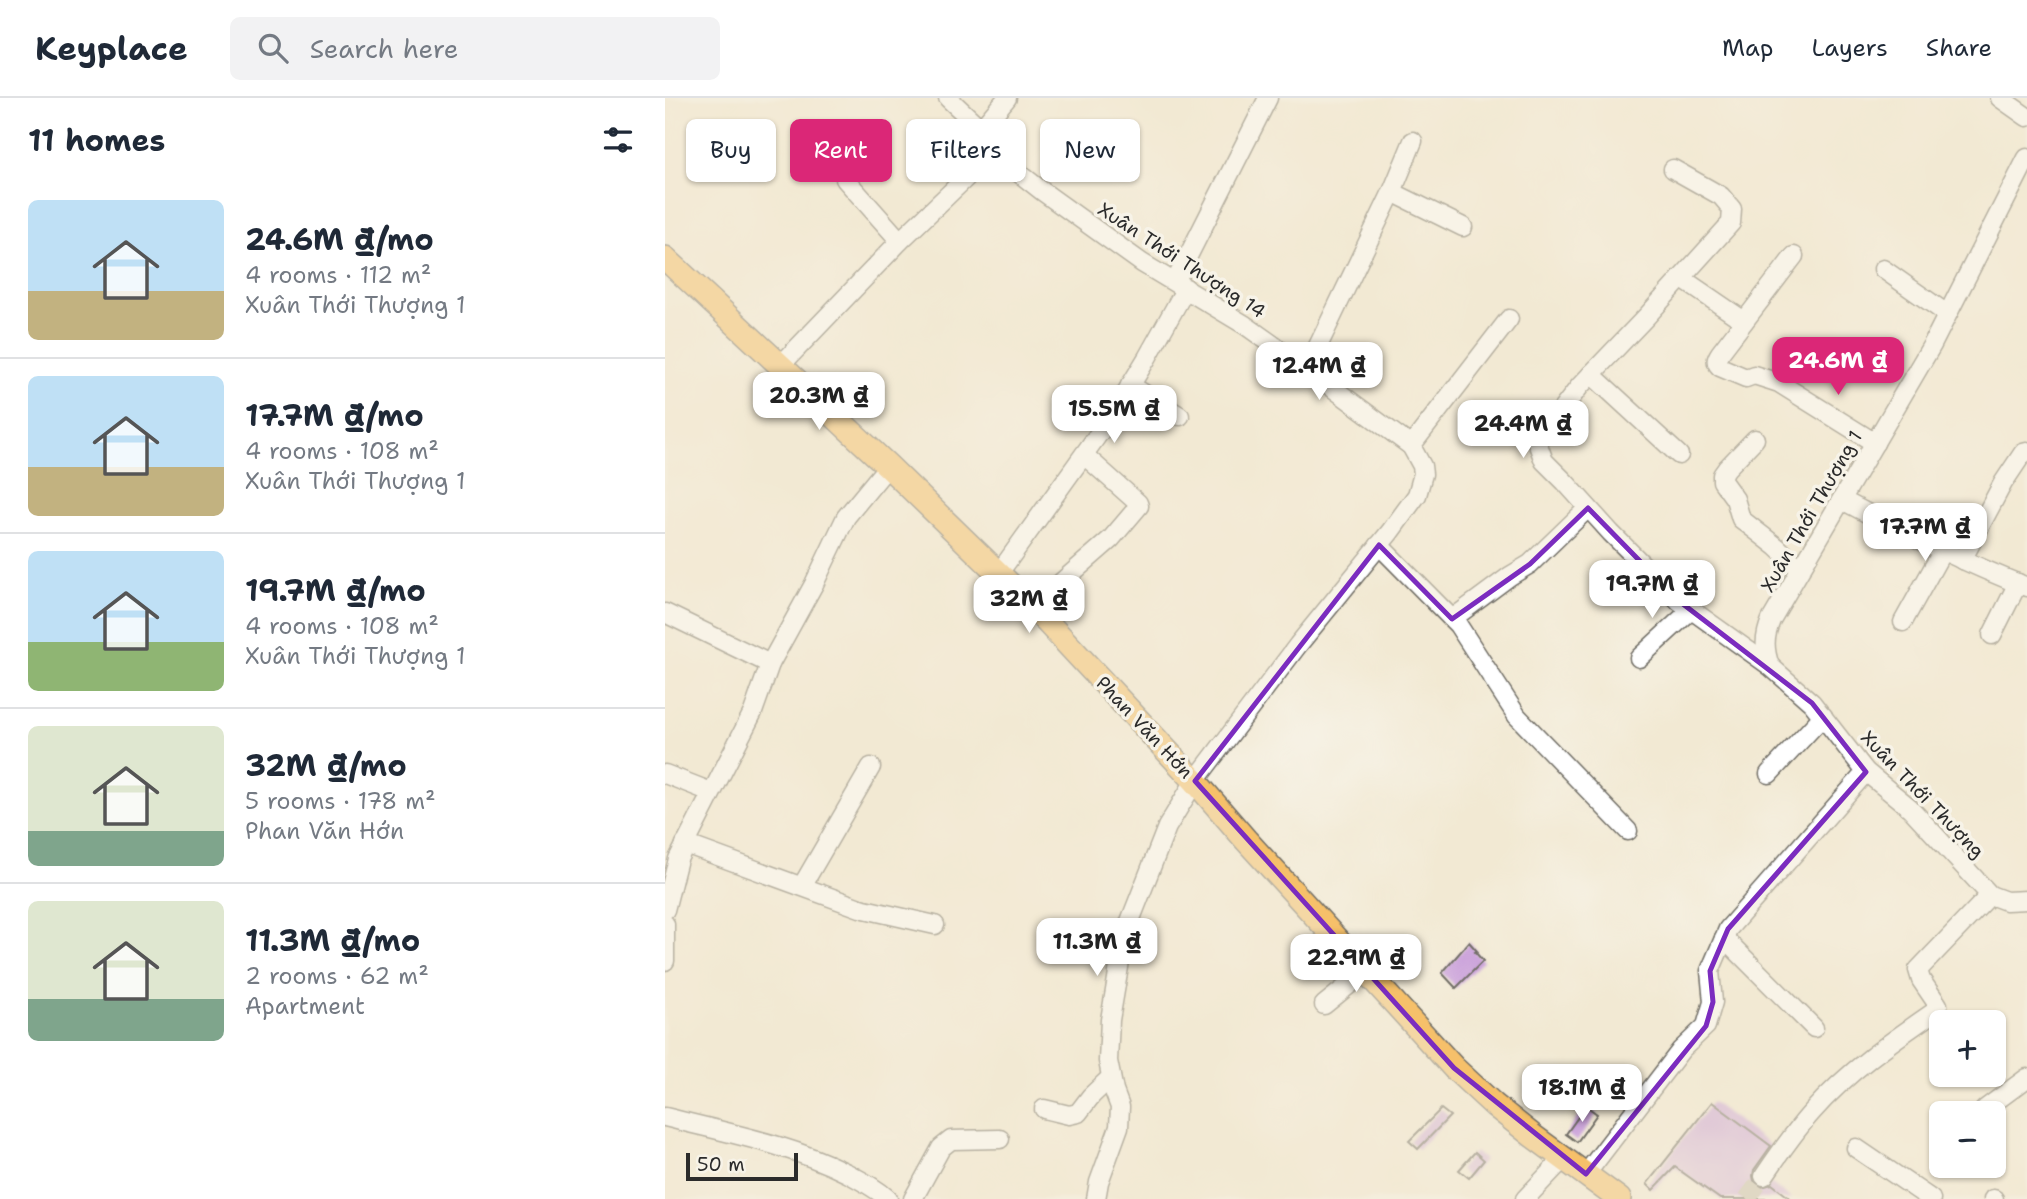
<!DOCTYPE html>
<meta charset="utf-8">
<style>
:root{--surface:#fff;--page:#f2f2f3;--text:#1f2937;--muted:#747a83;--line:#e0e1e3;--accent:#db2777}
body{margin:0;font-family:"Shantell Sans",sans-serif;background:var(--page);color:var(--text);height:100vh;display:flex;flex-direction:column;font-size:26px;white-space:nowrap}
*{box-sizing:border-box;margin:0}
p{font-size:23px;color:var(--muted)}
.icon{flex:none;width:38px;height:38px;fill:none;stroke:currentColor;stroke-width:2;stroke-linecap:round;stroke-linejoin:round}
.map{position:relative;flex:1;overflow:hidden}
.panel{display:flex;flex-direction:column;background:var(--surface);width:665px}
.panel>*{flex:none}
.banner{position:absolute;left:21px;top:21px;width:665px;height:63px;display:flex;gap:14px}
.buttons{position:absolute;left:1264px;top:912px;display:grid;gap:14px}
.buttons a{display:grid;place-items:center;width:77px;height:77px;border-radius:10px;background:var(--surface);box-shadow:0 2px 5px #0004;font-size:35px}
.scale{position:absolute;left:21px;bottom:18px;width:112px;box-sizing:border-box;padding-left:7px;border:4px solid #2b2b2b;border-top:0;font-size:19px;line-height:24px;white-space:nowrap;color:#2b2b2b;-webkit-text-stroke:5px #f7f3e8;paint-order:stroke}
.price{position:absolute;translate:-50% -60px;padding:0 16px;border-radius:14px;background:#fff;color:#222;font-size:23px;line-height:46px;filter:drop-shadow(0 2px 4px #0008)}
.price::after{content:'';position:absolute;left:50%;top:42px;width:21px;height:16px;margin-left:-10px;background:inherit;clip-path:polygon(0 0,100% 0,50% 100%)}
.price.selected{background:var(--accent);color:#fff}
ul{padding:0;list-style:none}
li{display:flex;align-items:center;gap:21px;height:175px;padding:0 28px}
li+li{border-top:2px solid var(--line)}
li span{display:grid;place-items:center;flex:none;width:196px;height:140px;border-radius:10px;color:#555}
li>.icon{margin-inline-start:auto}
span .icon{width:84px;height:84px;fill:#fffc;stroke-width:1}
li b{font-size:30px}
h2{display:flex;justify-content:space-between;align-items:center;height:84px;padding:0 28px;font-size:30px}
.tag{padding:0 24px;border-radius:10px;background:var(--surface);box-shadow:0 2px 5px #0004;font-size:24px;line-height:63px}
.tag.selected{background:var(--accent);color:#fff}
header{display:flex;align-items:center;gap:42px;box-sizing:border-box;height:98px;padding:0 35px;background:var(--surface);border-bottom:2px solid var(--line)}
header strong{font-size:33px}
nav{display:flex;gap:38px;margin-inline-start:auto;font-size:24px}
.search{width:490px;height:63px;background:var(--page);display:flex;align-items:center;gap:18px;box-sizing:border-box;padding:0 24px;border-radius:10px;color:var(--muted);font-size:26px}
main{display:flex;flex:1;min-height:0}
.map>svg:first-child{display:block}
.building{fill:#c89cda}
.lines{fill:none;stroke-linecap:round;stroke-linejoin:round}
.minor-tunnel{stroke:#cac3b1;stroke-width:18;stroke-dasharray:18 9;stroke-linecap:butt}
.minor-casing{stroke:#716e66;stroke-width:21}
.major-casing{stroke:#716e66;stroke-width:26}
.minor{stroke:#fff;stroke-width:18}
.major{stroke:#f6c06b;stroke-width:23}
.marked{fill:none;stroke:#7b2cbf;stroke-width:5;stroke-linejoin:round}
.labels{text-anchor:middle;stroke-width:7;stroke-linejoin:round;paint-order:stroke}
.street-label{font-size:19px;fill:#2b2b2b;stroke:#f7f3e8}
</style>
<header>
<strong>Keyplace</strong>
<div class="search"><svg class="icon" aria-label="search" viewBox="0 0 24 24"><circle cx="10" cy="10" r="6"/><path d="M15 15l6 6"/></svg>Search here</div>
<nav><a>Map</a><a>Layers</a><a>Share</a></nav>
</header>
<main>
<section class="panel">
<h2>11 homes<svg class="icon" aria-label="filters" viewBox="0 0 24 24"><path d="M4 7h16M4 17h16"/><circle cx="9" cy="7" r="2"/><circle cx="15" cy="17" r="2"/></svg></h2>
<ul>
<li><span style="background:linear-gradient(#bfe0f5 65%,#c2b280 0)"><svg class="icon" aria-label="home" viewBox="0 0 24 24"><path d="M3 11l9-7 9 7M6 9v11h12V9"/></svg></span><div><b>24.6M ₫/mo</b><p>4 rooms · 112 m²</p><p>Xuân Thới Thượng 1</p></div></li>
<li><span style="background:linear-gradient(#bfe0f5 65%,#c2b280 0)"><svg class="icon" aria-label="home" viewBox="0 0 24 24"><path d="M3 11l9-7 9 7M6 9v11h12V9"/></svg></span><div><b>17.7M ₫/mo</b><p>4 rooms · 108 m²</p><p>Xuân Thới Thượng 1</p></div></li>
<li><span style="background:linear-gradient(#bfe0f5 65%,#8fb573 0)"><svg class="icon" aria-label="home" viewBox="0 0 24 24"><path d="M3 11l9-7 9 7M6 9v11h12V9"/></svg></span><div><b>19.7M ₫/mo</b><p>4 rooms · 108 m²</p><p>Xuân Thới Thượng 1</p></div></li>
<li><span style="background:linear-gradient(#dfe7d0 75%,#7fa58c 0)"><svg class="icon" aria-label="home" viewBox="0 0 24 24"><path d="M3 11l9-7 9 7M6 9v11h12V9"/></svg></span><div><b>32M ₫/mo</b><p>5 rooms · 178 m²</p><p>Phan Văn Hớn</p></div></li>
<li><span style="background:linear-gradient(#dfe7d0 70%,#7fa58c 0)"><svg class="icon" aria-label="home" viewBox="0 0 24 24"><path d="M3 11l9-7 9 7M6 9v11h12V9"/></svg></span><div><b>11.3M ₫/mo</b><p>2 rooms · 62 m²</p><p>Apartment</p></div></li>
</ul>
</section>
<div class="map">
<svg width="1362" height="1101" viewBox="0 0 1362 1101">
<rect width="100%" height="100%" fill="#f7f3e8"/>
<filter id="ink" filterUnits="userSpaceOnUse"><feTurbulence type="fractalNoise" baseFrequency=".0143" numOctaves="2"/><feDisplacementMap in="SourceGraphic" scale="14" xChannelSelector="R" yChannelSelector="G"/><feConvolveMatrix kernelMatrix="1 2 1 2 8 2 1 2 1" color-interpolation-filters="sRGB"/></filter>
<filter id="wash" filterUnits="userSpaceOnUse"><feTurbulence type="fractalNoise" baseFrequency=".00686" numOctaves="4" result="noise"/><feDisplacementMap in="SourceGraphic" scale="28" xChannelSelector="R" yChannelSelector="G"/><feGaussianBlur stdDeviation="1.57" result="paint"/><feColorMatrix in="noise" values="0 0 0 0 0 0 0 0 0 0 0 0 0 0 0 0 0 1.4 0 .05"/><feComposite in="paint" operator="in"/></filter>
<g filter="url(#wash)">
<rect width="100%" height="100%" fill="#f2e9d3"/>
<g id="blocks">
<g class="building">
<polygon points="804,844 812,853 810,854 818,863 791,890 777,875"/>
<polygon points="1047,1004 1106,1048 1089,1072 1088,1078 1089,1083 1097,1089 1107,1086 1126,1101 1055,1101 1010,1069 988,1092 982,1086"/>
<polygon points="921,1008 932,1016 912,1044 901,1036"/>
<polygon points="776,1011 785,1018 753,1051 744,1043"/>
<polygon points="810,1054 819,1062 804,1080 794,1072"/>
</g>
</g>
</g>
<g filter="url(#ink)">
<use href="#blocks" fill-opacity="0" stroke="#716e66" stroke-width="2"/>
<g class="lines">
<polyline class="minor-tunnel" points="1082,1101 1099,1078"/>
<g class="minor-casing">
<g id="minor">
<polyline points="283,0 316,31 354,75 377,93 477,165 580,227 642,271 746,348 757,368 758,376 752,397 725,434 633,547 530,683 502,729 460,836 455,863 445,922 443,963 449,993 455,1009 454,1029 434,1084 431,1101"/>
<polyline points="1335,0 1362,19"/>
<polyline points="316,31 342,0"/>
<polyline points="1008,71 1056,98 1067,111 1066,125 982,218 915,288 872,344 879,363 900,384 946,435 1014,503 1105,568 1147,605 1201,674 1245,710 1325,797 1341,803 1362,802"/>
<polyline points="180,81 235,143"/>
<polyline points="727,94 798,129"/>
<path d="M1129,158L1055,255C1051,261 1050,264 1055,269L1081,280L1089,277L1114,285L1210,345"/>
<polyline points="1218,171 1282,216"/>
<polyline points="1016,180 1079,223"/>
<polyline points="510,184 603,0"/>
<polyline points="115,268 235,143 332,50"/>
<polyline points="642,271 727,94 748,43"/>
<polyline points="926,276 1014,357"/>
<polyline points="465,287 515,318"/>
<polyline points="1090,341 1062,370 1057,377 1057,383 1070,401 1076,421 1112,449 1135,471"/>
<polyline points="746,348 844,221"/>
<path d="M1177,402C1237,434 1298,464 1362,489"/>
<polyline points="714,447 793,527 852,618 963,733"/>
<polyline points="1297,462 1338,385 1358,355 1362,354"/>
<polyline points="334,475 450,313 482,260 521,190"/>
<polyline points="368,509 446,441 474,408 473,405 419,357"/>
<polyline points="0,515 105,566"/>
<polyline points="787,521 845,478 865,466 923,410"/>
<polyline points="1238,524 1278,452"/>
<polyline points="1327,537 1353,485"/>
<polyline points="974,560 1026,512"/>
<path d="M1105,568C1099,551 1099,539 1106,522L1267,247L1362,60"/>
<polyline points="0,676 46,694"/>
<polyline points="1104,676 1158,618"/>
<polyline points="20,746 195,810 270,827"/>
<polyline points="137,788 206,669"/>
<polyline points="0,812 13,761 88,614 105,566 149,486 181,419 223,368"/>
<polyline points="0,826 0,863"/>
<polyline points="1059,840 1149,930"/>
<polyline points="659,907 701,873"/>
<polyline points="379,1011 404,1017 413,1015 426,998 446,979"/>
<polyline points="1320,1011 1362,980"/>
<path d="M0,1019C62,1035 124,1046 182,1075C197,1083 211,1090 223,1101"/>
<polyline points="1191,1050 1266,1101"/>
<polyline points="921,1076 1016,952 1041,928 1048,904 1045,873 1063,831 1201,674"/>
<path d="M1099,1078C1114,1056 1129,1034 1147,1014C1182,974 1228,942 1272,912L1273,907L1256,882L1253,872L1325,797"/>
<polyline points="248,1101 276,1050 286,1042 335,1041"/>
<polyline points="860,1101 898,1061"/>
<polyline points="1328,1101 1329,1101"/>
</g>
</g>
<g class="major-casing">
<polyline id="major" points="0,160 223,368 368,509 530,683 581,742 789,970 829,1007 868,1038 954,1101"/>
</g>
<use href="#minor" class="minor"/>
<use href="#major" class="major"/>
</g>
</g>
<path d="M0 0H1362V1101H0ZM923,410L1014,503L1147,605L1201,674L1063,831L1045,873L1048,904L1041,928L921,1076L789,970L530,683L714,447L787,521L865,466Z" fill="#f2e9d3" fill-opacity=".55" fill-rule="evenodd"/>
<path class="marked" d="M923,410L1014,503L1147,605L1201,674L1063,831L1045,873L1048,904L1041,928L921,1076L789,970L530,683L714,447L787,521L865,466Z"/>
<g class="labels">
<g class="street-label">
<text transform="translate(517 162) rotate(33)" y="7">Xuân Thới Thượng 14</text>
<text transform="translate(1146 413) rotate(-60)" y="7">Xuân Thới Thượng 1</text>
<text transform="translate(480 629) rotate(47)" y="7">Phan Văn Hớn</text>
<text transform="translate(1258 696) rotate(46)" y="7">Xuân Thới Thượng</text>
</g>
</g>
</svg>
<div class="buttons">
<a>+</a>
<a>−</a>
</div>
<div class="scale">50 m</div>
<b class="price selected" style="left:1173px;top:299px">24.6M ₫</b>
<b class="price" style="left:654px;top:304px">12.4M ₫</b>
<b class="price" style="left:154px;top:334px">20.3M ₫</b>
<b class="price" style="left:449px;top:347px">15.5M ₫</b>
<b class="price" style="left:858px;top:362px">24.4M ₫</b>
<b class="price" style="left:1260px;top:465px">17.7M ₫</b>
<b class="price" style="left:987px;top:522px">19.7M ₫</b>
<b class="price" style="left:364px;top:537px">32M ₫</b>
<b class="price" style="left:432px;top:880px">11.3M ₫</b>
<b class="price" style="left:691px;top:896px">22.9M ₫</b>
<b class="price" style="left:917px;top:1026px">18.1M ₫</b>
<div class="banner">
<a class="tag">Buy</a>
<a class="tag selected">Rent</a>
<a class="tag">Filters</a>
<a class="tag">New</a>
</div>
</div>
</main>
